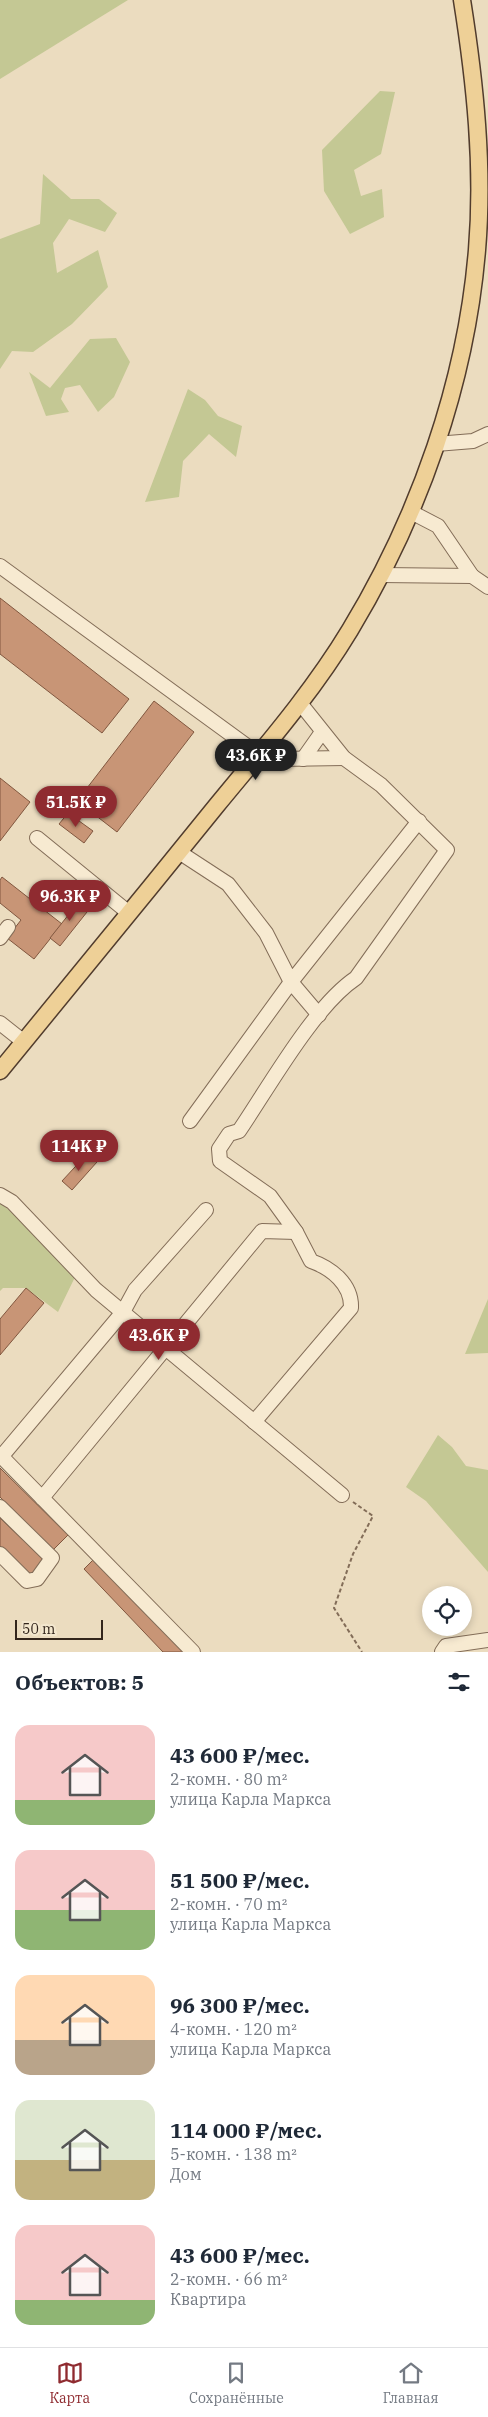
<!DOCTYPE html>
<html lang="ru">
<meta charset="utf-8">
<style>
:root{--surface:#fff;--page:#f6f6f7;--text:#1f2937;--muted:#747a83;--line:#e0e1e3;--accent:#8f2b30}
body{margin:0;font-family:"IBM Plex Serif",serif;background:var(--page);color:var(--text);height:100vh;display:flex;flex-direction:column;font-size:19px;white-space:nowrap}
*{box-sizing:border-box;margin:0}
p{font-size:16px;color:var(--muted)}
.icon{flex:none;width:28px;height:28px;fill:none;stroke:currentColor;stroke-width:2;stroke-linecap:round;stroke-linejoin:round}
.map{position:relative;height:1652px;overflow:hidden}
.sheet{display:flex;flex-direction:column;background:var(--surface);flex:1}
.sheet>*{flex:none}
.fabs{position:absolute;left:422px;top:1586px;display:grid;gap:10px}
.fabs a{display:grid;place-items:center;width:50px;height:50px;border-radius:50%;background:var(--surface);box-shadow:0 2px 8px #0003;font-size:25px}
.scale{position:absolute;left:15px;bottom:12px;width:88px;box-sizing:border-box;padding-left:5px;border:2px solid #33261c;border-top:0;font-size:14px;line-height:18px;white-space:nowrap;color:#33261c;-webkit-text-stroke:4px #f3e7ce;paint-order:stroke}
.price{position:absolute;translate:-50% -42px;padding:0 11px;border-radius:18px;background:var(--accent);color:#fff;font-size:16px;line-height:32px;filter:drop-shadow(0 1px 2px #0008)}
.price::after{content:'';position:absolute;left:50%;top:30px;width:15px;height:11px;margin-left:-8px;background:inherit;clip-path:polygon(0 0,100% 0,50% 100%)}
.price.on{background:#222;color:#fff}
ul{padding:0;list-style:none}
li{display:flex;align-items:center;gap:15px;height:125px;padding:0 15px}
li span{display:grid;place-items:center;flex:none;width:140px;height:100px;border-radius:15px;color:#555}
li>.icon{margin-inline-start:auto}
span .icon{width:60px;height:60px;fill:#fffc;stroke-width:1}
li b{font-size:21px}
h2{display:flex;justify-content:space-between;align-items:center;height:60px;padding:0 15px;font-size:21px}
.tab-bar{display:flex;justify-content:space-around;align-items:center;height:70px;border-top:1px solid var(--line);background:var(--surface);font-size:14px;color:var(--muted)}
.tab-bar a{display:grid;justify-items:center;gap:2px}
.tab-bar .on{color:var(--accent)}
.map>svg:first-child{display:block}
.green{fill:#c4c894}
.building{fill:#c89576;stroke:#81573f}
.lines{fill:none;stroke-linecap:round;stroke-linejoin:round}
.minor-casing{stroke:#836d58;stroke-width:16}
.major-casing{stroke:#513c2d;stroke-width:19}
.path{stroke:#836d58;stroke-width:2;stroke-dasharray:4 2.5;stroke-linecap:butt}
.minor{stroke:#f7ead1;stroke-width:14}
.major{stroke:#eed097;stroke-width:16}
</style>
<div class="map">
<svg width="488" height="1652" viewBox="0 0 488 1652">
<rect width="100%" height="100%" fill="#ebdcbf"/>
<g class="green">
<polygon points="0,0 128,0 0,79"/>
<polygon points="380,91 395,92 381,154 354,170 361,196 382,189 384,217 350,234 324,191 322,150"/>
<polygon points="43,174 71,199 99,199 117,213 105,232 69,219 53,243 57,273 98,250 108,287 72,324 33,352 12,351 0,369 0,239 40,224"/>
<polygon points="116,338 130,362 114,397 98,412 80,385 65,388 61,399 69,412 46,416 29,372 50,388 90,339"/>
<polygon points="188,389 205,400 218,416 242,426 236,457 209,434 183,461 179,497 145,502"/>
<polygon points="0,1203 34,1230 76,1275 58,1312 26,1288 3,1288 0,1291"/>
<polygon points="488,1299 488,1353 465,1354"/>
<polygon points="438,1435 452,1447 466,1466 488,1470 488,1572 426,1501 406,1487"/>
</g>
<g class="building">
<polygon points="0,598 129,699 102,733 0,654"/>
<polygon points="154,701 194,732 117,832 77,801"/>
<polygon points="0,778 30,802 0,841"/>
<polygon points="68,813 93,831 84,843 59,824"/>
<polygon points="2,877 62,924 34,959 7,938 21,920 0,903 0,880"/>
<polygon points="81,899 91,907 60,946 50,938"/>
<polygon points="87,1154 97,1162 72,1190 62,1181"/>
<polygon points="26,1288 44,1303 0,1355 0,1319"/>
<polygon points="0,1468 68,1535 53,1550 0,1497"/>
<polygon points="0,1518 45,1561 31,1576 0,1546"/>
<polygon points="95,1558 185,1652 163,1652 84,1569"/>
</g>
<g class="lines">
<g class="minor-casing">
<g id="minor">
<polyline points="436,444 473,441 488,434"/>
<polyline points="411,512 438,526 472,576"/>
<polyline points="0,566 258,754 279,759 344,758"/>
<polyline points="381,575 472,576 488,587"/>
<polyline points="303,759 322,732"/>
<polyline points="37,838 129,913"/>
<polyline points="179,852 228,884 266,933 291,982 419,821"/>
<polyline points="0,938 8,927"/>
<polyline points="0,1023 24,1042"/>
<polyline points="190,1121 291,982 319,1015"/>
<polyline points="0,1195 12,1202 96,1290 342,1495"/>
<path d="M254,1422L351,1308C352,1284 331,1268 311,1261L296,1232L270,1196L220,1161L219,1149L229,1134L239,1131C269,1087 314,1006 356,978L447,850L381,785L344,758L300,703"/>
<polyline points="0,1455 193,1652"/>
<polyline points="1,1457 123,1312 135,1290 206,1210"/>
<polyline points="42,1498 262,1231 296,1232"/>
<polyline points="0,1507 52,1558 37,1579 27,1581 0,1554"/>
<polyline points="442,1652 446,1646 488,1640"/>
</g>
</g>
<g class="major-casing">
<path id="major" d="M0,1071C72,983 145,894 217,805C263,749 312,693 350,630C419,516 466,383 477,250C484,167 475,82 462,0"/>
</g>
<polyline class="path" points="353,1502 373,1516 353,1554 334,1608 362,1652"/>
<use href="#minor" class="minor"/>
<use href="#major" class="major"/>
</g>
</svg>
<div class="fabs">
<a><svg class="icon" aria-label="locate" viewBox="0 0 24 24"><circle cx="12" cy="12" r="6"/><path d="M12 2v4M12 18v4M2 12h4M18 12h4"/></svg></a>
</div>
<div class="scale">50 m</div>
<b class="price on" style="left:256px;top:781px">43.6K ₽</b>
<b class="price" style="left:76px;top:828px">51.5K ₽</b>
<b class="price" style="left:70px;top:922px">96.3K ₽</b>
<b class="price" style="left:79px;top:1172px">114K ₽</b>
<b class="price" style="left:159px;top:1361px">43.6K ₽</b>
</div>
<section class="sheet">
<h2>Объектов: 5<svg class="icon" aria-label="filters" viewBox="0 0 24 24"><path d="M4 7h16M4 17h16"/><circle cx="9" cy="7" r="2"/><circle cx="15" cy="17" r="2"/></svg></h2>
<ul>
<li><span style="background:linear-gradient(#f6c9c9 75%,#8fb573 0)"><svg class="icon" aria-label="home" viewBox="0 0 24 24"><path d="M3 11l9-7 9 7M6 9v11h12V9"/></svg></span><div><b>43 600 ₽/мес.</b><p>2-комн. · 80 m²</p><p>улица Карла Маркса</p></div></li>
<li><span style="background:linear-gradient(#f6c9c9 60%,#8fb573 0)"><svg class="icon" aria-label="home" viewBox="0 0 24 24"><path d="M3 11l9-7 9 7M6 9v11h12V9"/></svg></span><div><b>51 500 ₽/мес.</b><p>2-комн. · 70 m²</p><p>улица Карла Маркса</p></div></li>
<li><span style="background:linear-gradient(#ffd9b3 65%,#b9a48a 0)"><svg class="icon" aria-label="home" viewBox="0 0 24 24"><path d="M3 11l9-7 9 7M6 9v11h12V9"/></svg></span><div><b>96 300 ₽/мес.</b><p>4-комн. · 120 m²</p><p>улица Карла Маркса</p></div></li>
<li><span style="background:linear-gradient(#dfe7d0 60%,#c2b280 0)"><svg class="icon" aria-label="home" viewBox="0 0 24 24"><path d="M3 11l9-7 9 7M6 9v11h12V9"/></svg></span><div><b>114 000 ₽/мес.</b><p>5-комн. · 138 m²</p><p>Дом</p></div></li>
<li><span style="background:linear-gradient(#f6c9c9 75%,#8fb573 0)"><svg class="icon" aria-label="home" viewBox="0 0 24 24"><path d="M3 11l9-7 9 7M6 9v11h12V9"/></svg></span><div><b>43 600 ₽/мес.</b><p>2-комн. · 66 m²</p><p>Квартира</p></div></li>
</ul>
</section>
<nav class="tab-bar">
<a class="on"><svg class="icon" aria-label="map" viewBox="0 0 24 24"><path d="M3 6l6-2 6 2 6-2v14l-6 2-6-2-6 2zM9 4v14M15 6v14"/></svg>Карта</a>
<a><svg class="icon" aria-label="saved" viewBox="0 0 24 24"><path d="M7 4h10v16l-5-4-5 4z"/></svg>Сохранённые</a>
<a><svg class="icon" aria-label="home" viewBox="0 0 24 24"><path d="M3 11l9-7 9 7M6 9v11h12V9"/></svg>Главная</a>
</nav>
